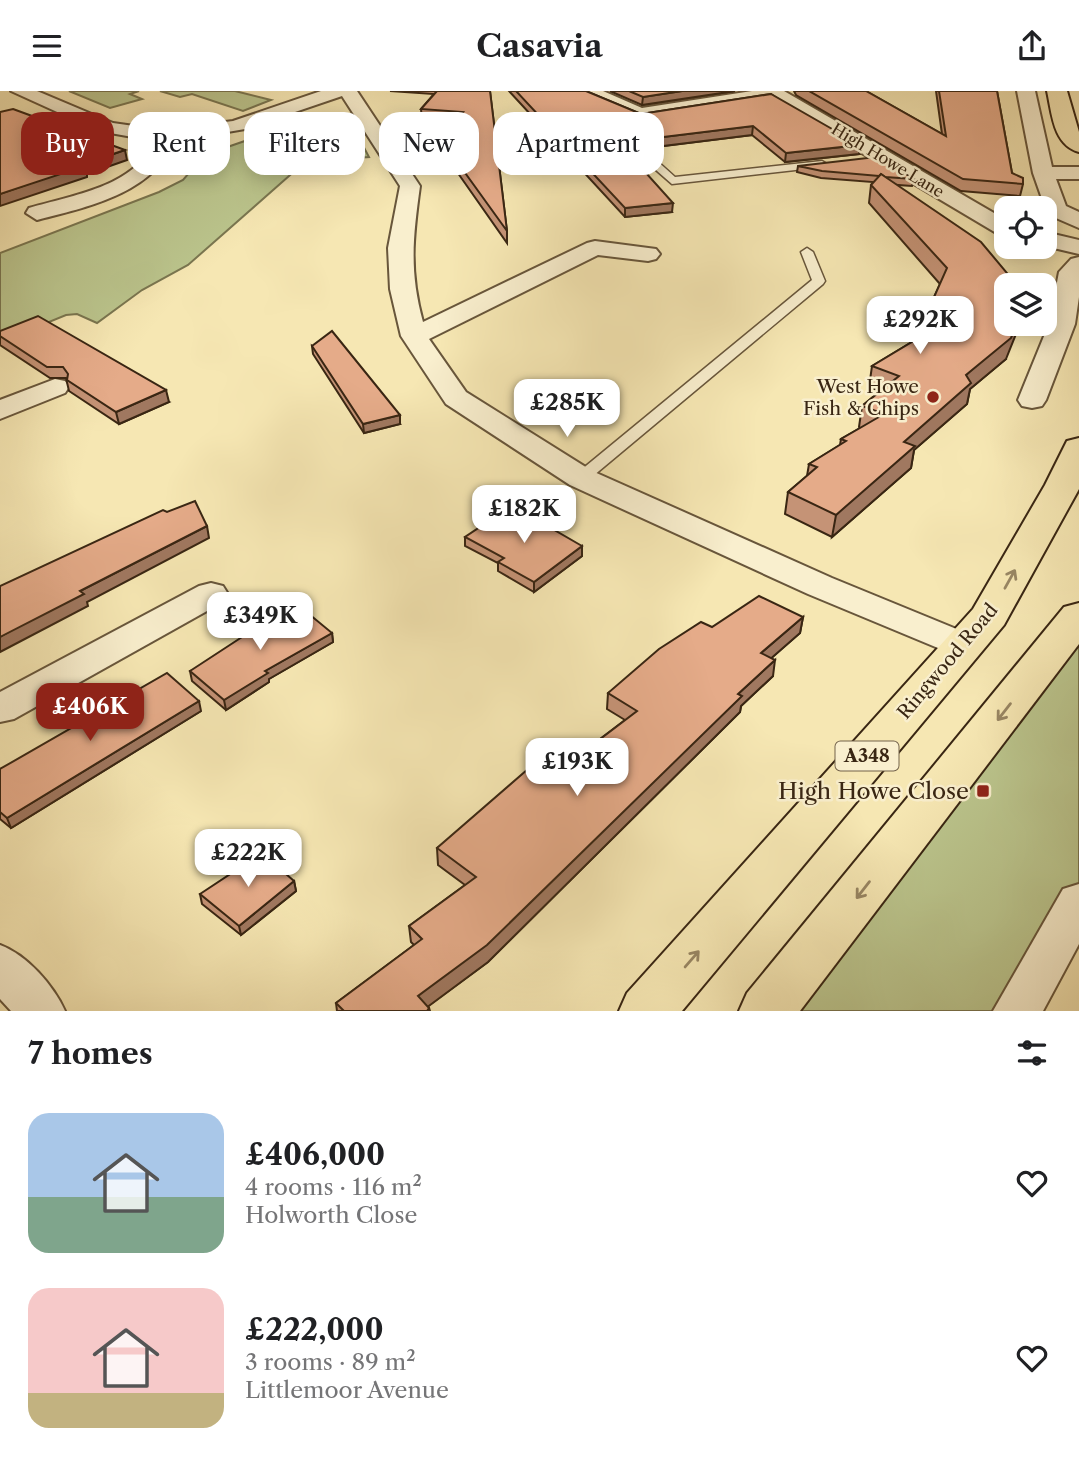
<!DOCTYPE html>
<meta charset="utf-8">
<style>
:root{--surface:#fff;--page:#f2f2f2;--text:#202124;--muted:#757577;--accent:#8f2418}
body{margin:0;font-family:"Libre Caslon Text",serif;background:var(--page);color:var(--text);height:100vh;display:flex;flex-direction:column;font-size:26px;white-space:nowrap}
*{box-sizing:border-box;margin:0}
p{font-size:23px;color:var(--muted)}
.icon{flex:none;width:38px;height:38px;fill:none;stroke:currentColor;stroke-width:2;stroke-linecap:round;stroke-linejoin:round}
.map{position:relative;height:920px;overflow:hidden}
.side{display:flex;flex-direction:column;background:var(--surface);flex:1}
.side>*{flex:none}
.top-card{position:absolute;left:21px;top:21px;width:700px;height:63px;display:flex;gap:14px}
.tools{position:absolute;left:994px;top:105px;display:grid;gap:14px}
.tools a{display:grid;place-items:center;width:63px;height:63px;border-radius:14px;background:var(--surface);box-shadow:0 4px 18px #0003;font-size:35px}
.price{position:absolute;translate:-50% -60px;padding:0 16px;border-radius:14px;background:#fff;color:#222;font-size:23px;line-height:46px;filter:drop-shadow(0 2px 4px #0008)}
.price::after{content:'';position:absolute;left:50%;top:42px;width:21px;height:16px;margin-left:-10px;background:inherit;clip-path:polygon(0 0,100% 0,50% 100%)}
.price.active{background:var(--accent);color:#fff}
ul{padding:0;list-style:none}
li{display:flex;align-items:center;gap:21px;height:175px;padding:0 28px}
li span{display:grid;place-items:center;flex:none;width:196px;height:140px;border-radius:21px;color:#555}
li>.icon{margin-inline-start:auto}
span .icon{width:84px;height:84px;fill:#fffc;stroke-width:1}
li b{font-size:30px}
h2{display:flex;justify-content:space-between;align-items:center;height:84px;padding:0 28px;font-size:30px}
.tag{padding:0 24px;border-radius:21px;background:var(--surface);box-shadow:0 4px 18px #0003;font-size:24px;line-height:63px}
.tag.active{background:var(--accent);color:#fff}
header{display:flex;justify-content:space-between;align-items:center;height:91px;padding:0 28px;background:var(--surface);font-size:32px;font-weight:700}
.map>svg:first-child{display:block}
.green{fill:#bbc58d;stroke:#7a7650;stroke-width:2}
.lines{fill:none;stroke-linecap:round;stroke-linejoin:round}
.lane-casing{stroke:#68563b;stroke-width:3}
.street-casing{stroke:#68563b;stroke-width:4}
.highway-casing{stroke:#392613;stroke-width:4}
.lane{fill:#f9efce;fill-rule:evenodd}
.street{fill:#f9efce;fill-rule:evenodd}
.highway{fill:#f6e7b3;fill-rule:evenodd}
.wall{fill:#c59376;stroke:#392613;stroke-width:2}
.shaded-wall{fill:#a07860;stroke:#392613;stroke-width:2}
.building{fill:#e5ab89;stroke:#392613;stroke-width:2}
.oneway{stroke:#988663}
.poi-dot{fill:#8f2418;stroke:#f9efce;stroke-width:2.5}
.labels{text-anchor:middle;stroke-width:5;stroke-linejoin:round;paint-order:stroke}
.far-street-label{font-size:16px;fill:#392613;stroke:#f9efce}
.shield{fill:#f9efce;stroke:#73624b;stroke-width:2}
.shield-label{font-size:18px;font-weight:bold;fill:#392613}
.poi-label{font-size:19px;fill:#392613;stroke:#f9efce;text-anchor:end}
.street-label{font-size:19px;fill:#392613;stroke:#f9efce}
.near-poi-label{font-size:23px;fill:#392613;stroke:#f9efce;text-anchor:end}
</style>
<header><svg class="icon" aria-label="menu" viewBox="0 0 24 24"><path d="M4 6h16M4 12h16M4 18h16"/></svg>Casavia<svg class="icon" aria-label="share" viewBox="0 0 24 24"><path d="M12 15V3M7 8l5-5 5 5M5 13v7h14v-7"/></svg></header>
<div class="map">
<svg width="1079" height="920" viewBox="0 0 1079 920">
<rect width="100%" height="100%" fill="#f6e7b3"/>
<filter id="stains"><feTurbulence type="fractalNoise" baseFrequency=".00286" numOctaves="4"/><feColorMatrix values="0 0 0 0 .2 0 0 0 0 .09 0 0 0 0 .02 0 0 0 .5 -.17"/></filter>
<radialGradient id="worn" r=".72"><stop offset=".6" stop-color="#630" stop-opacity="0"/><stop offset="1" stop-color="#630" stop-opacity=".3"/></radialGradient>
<g class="green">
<polygon points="69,0 139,0 130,3 142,8 110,17"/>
<polygon points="160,0 235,0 271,9 243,20 192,3 180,6"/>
<polygon points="326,22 340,30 349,28 369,66 306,70 188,174 142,199 97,232 77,223 66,224 0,251 0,162 159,101 183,89 202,67 213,61"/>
<polygon points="1079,556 1079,811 1017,920 778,920 1047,567"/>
</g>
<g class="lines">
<g class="lane-casing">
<g id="lane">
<polygon points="617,41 625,41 675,86 822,70 827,73 822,76 672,93 617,45"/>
<polygon points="807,157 813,161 825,190 823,193 587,390 575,390 573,387 575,384 812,189 801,161"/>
</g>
</g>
<g class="street-casing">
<g id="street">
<path d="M11,0H37L113,32L162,39L233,30L321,0H357L420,95C413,146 409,180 423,231L587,152L595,150L656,158L660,163L656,168L648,170L598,164L429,248L466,301L592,380L832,487L976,546L981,554L976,562L963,566L950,562L808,503L570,394L446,313L401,245L390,198L388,157L400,95L342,5L245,38L175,50C152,103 87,116 37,129L26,122L29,117C73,104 134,96 155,50L99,40Z"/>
<polygon points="585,0 603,0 642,17 752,0 784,0 1006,129 1006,145 998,143 771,8 640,29 587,6"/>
<polygon points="1017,0 1035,0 1052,76 1079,76 1079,88 1056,88 1066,115 1079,121 1079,137 1049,124 1046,119 1033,82"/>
<polygon points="1045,141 1079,149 1079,163 1045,155"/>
<polygon points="1079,166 1079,206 1075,233 1046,309 1042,315 1032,317 1022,315 1018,309 1049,233 1059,181 1071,168"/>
<polygon points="55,288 65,290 69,296 65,302 0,328 0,309"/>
<polygon points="211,492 223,495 228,503 223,511 14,628 0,631 0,601 199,495"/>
<polygon points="1079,793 1079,853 1043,920 993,920 1063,798"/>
<path d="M0,854C27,864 53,894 65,920H11L0,908Z"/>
</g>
</g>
<g class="highway-casing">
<g id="highway">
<path d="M1047,0H1067L1079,41V61C1053,54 1052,22 1047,0Z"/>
<polygon points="1079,347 1079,398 1004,534 682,920 619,920 627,902 973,518 1045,394 1067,350"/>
<polygon points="1079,512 1079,553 800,920 739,920 747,902 1064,516"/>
</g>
</g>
<use href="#lane" class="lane"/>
<use href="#street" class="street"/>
<use href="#highway" class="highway"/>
</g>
<g class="wall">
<polygon points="390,0 490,0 507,140 507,152 441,58 440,47 454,31 422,29 421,18 434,3"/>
<polygon points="509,0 586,0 641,23 771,3 859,63 785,71 752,44 647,57 627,39 617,39 630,50 629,59 626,60 672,121 625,126"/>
<polygon points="610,0 735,0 642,14"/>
<polygon points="794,0 866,0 942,43 936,0 997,0 1012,82 1023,93 1020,105 961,100 796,4"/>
<polygon points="798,75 914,88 912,95 897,94 1006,268 970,298 967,313 914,359 911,377 832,446 785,423 788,401 807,385 809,373 840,354 841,348 860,337 859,336 862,315 880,300 869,296 872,275 915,249 940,193 869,112 871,94 873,91 821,87 797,81"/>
<polygon points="0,240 169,311 119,333 69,300 66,287 50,287 0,254"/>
<polygon points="312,255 400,333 364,342 313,263"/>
<polygon points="465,446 582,455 582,465 534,501 498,480 498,472 465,455"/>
<polygon points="803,526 800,542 771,567 773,585 741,615 740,621 488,871 428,915 429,917 430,920 337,920 336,912 414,854 411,851 409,835 465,794 438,774 437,757 562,677 625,629 607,618 608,602 712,536"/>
<polygon points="332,542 333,551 269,588 269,591 226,619 192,590 190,580"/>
<polygon points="201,620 11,737 0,728 0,678"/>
<polygon points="294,790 296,800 241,844 202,813 200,803"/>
</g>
<g class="shaded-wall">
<polygon points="682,0 735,0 642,14 643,6"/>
<polygon points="753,35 752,44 647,57 647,48"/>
<polygon points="630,50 629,59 619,60 619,52"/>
<polygon points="860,54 859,63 785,71 786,62"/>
<polygon points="125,59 127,69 87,83 87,86 0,115 0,103"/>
<polygon points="673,112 672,121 625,126 625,117"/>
<polygon points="1017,233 1020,233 1006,268 970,298 967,313 914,359 911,377 832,446 836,424 966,284"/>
<polygon points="166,299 169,311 119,333 116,321"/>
<polygon points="400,324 400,333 364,342 363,333"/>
<polygon points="207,435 209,447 87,511 88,515 0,561 0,546 80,500"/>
<polygon points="582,455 582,465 534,501 534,491"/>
<polygon points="803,526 800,542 759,578 761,562"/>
<polygon points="332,542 333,551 269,588 269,591 226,619 224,609 265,580"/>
<polygon points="775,569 773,585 741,615 740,621 488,871 422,920 418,905 738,603"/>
<polygon points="199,610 201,620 11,737 7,727"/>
<polygon points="294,790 296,800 241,844 239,835"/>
</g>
<g class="building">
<polygon points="437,0 490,0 507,140 440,47 463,21 421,18"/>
<polygon points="516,0 586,0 641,23 771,3 860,54 786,62 753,35 647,48 627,31 615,31 616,38 630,50 619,52 673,112 625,117"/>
<polygon points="629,0 682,0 643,6"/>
<polygon points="809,0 866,0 946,45 939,0 997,0 1012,82 1023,87 1023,93 963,88"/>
<polygon points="13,18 125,59 80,74 85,75 0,103 0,21"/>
<polygon points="876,66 914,88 885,86 881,83 879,85 822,80 798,75"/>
<polygon points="881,83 981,151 1017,194 1006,194 1006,233 1017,233 1011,247 966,284 971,292 904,351 915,355 836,424 788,401 817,376 809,373 846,350 841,348 884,323 862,315 899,285 872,275 915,249 947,177 871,94"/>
<polygon points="38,225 166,299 116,321 67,289 68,283 63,276 47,276 0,245 0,240"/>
<polygon points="332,240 400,324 363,333 312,255"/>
<polygon points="195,410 207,435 80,500 84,503 0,546 0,495 163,419 167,421"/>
<polygon points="504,420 546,438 549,436 582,455 534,491 498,471 504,467 465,446"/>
<polygon points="759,505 803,526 761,562 775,569 738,603 742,605 487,854 418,905 429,917 427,920 344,920 336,912 422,848 409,835 476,786 437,757 543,665 562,677 637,620 608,602 659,558 701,531 712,536"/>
<polygon points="298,514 332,542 265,580 268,582 224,609 190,580 265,531"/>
<polygon points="167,582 199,610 7,727 0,721 0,678"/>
<polygon points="262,762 294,790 239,835 200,803"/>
</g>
<defs><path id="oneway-shaft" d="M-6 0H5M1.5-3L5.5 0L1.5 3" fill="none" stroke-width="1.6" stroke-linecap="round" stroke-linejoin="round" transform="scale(1.75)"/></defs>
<g class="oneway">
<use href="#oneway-shaft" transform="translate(1010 488) rotate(-61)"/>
<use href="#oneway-shaft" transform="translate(1004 621) rotate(128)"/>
<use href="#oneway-shaft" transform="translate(863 799) rotate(128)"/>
<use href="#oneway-shaft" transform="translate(692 868) rotate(-49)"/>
</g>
<g class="poi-dot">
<circle cx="933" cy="306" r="7"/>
<rect x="976" y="693" width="14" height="14" rx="3.5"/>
</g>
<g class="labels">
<g class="far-street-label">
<text transform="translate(888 69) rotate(31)" y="6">High Howe Lane</text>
</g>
<rect class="shield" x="835.5" y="650.5" width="63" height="29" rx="5"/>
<g class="shield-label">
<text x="867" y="671">A348</text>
</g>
<g class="poi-label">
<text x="919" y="302">West Howe<tspan x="919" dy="22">Fish &amp; Chips</tspan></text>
</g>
<g class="street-label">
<text transform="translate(947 570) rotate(-50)" y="7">Ringwood Road</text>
</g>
<g class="near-poi-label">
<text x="969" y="708">High Howe Close</text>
</g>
</g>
<rect width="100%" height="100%" filter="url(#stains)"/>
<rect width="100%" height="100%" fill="url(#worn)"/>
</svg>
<div class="tools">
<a><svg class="icon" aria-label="locate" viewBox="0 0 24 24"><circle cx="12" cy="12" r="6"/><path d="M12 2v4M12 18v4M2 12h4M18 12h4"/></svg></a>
<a><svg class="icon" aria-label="layers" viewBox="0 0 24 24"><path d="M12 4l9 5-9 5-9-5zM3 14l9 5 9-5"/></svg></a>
</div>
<b class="price" style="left:920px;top:265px">£292K</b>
<b class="price" style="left:567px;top:348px">£285K</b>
<b class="price" style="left:524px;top:454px">£182K</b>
<b class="price" style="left:260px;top:561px">£349K</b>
<b class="price active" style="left:90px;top:652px">£406K</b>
<b class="price" style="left:577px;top:707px">£193K</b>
<b class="price" style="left:248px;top:798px">£222K</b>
<div class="top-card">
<a class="tag active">Buy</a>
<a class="tag">Rent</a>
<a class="tag">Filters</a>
<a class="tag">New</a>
<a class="tag">Apartment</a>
</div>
</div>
<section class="side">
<h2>7 homes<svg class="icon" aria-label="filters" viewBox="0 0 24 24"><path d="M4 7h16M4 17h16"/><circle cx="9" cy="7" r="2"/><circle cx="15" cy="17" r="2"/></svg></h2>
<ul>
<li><span style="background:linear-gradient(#a9c7e8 60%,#7fa58c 0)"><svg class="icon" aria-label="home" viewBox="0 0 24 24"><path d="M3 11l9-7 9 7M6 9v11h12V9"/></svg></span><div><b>£406,000</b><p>4 rooms · 116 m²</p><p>Holworth Close</p></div><svg class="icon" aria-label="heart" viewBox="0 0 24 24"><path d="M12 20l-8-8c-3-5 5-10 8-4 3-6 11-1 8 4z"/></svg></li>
<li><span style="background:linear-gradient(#f6c9c9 75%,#c2b280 0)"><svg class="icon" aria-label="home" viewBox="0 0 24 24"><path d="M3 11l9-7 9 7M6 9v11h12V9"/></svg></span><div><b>£222,000</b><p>3 rooms · 89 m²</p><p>Littlemoor Avenue</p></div><svg class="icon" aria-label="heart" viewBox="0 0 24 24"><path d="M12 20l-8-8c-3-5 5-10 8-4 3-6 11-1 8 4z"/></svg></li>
</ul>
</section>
